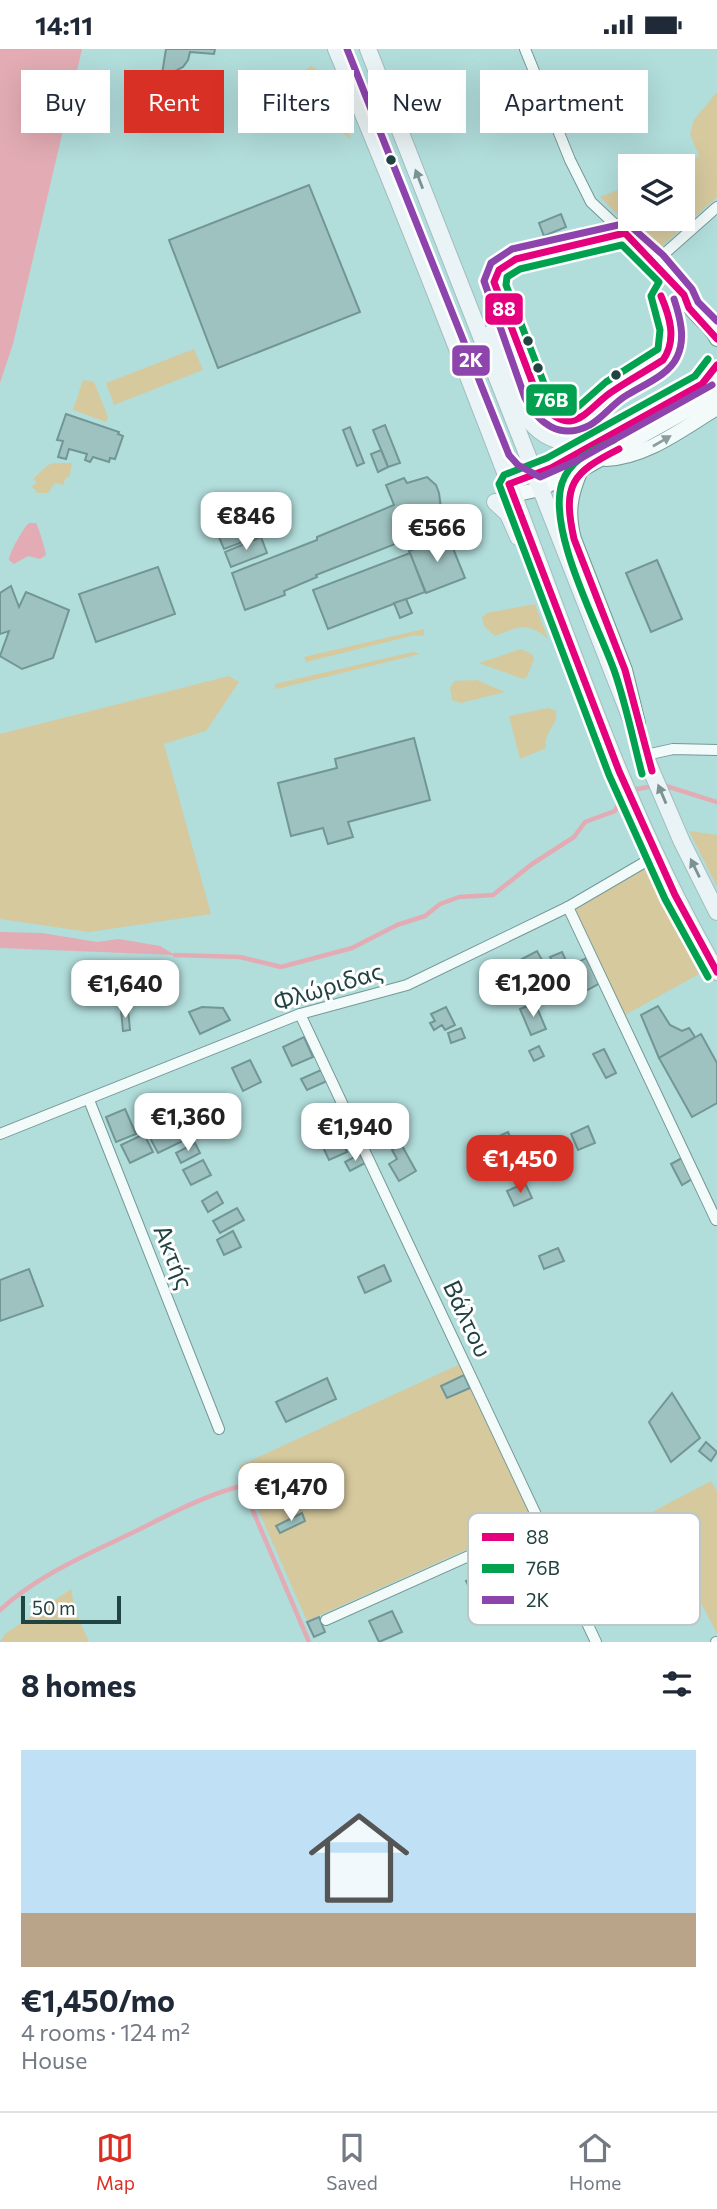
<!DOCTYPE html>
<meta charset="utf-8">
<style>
:root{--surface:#fff;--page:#f6f6f7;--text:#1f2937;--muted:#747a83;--line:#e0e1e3;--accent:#d93025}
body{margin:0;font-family:Commissioner,sans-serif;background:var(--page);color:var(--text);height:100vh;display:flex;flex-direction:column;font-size:26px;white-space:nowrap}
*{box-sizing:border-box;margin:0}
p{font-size:23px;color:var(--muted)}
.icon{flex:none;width:38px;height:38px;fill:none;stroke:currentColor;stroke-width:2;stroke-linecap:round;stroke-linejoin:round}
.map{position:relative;height:1593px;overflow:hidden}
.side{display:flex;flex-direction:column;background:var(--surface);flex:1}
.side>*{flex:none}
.top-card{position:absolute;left:21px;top:21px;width:676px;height:63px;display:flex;gap:14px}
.tools{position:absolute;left:618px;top:105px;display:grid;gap:14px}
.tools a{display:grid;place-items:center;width:77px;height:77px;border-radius:0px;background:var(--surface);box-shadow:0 7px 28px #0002;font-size:35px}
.scale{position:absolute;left:21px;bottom:18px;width:100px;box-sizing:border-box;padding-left:7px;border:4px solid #214341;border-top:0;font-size:19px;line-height:24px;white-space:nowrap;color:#214341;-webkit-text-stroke:5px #fff;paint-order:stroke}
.price{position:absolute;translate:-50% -60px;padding:0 16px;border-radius:14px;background:#fff;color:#222;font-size:23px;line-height:46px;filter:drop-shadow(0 2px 4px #0008)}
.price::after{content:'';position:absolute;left:50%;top:42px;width:21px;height:16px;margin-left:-10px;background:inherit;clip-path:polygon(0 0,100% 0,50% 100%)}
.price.active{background:var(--accent);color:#fff}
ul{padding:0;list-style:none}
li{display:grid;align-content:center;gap:14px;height:371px;padding:0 21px}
li span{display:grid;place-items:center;height:217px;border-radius:0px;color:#555}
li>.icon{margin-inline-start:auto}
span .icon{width:126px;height:126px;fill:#fffc;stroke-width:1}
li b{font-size:30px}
h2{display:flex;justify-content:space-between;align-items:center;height:84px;padding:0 21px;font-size:30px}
.chip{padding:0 24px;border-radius:0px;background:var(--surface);box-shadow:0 7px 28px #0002;font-size:24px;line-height:63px}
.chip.active{background:var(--accent);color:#fff}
.status{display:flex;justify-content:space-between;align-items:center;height:49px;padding:0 35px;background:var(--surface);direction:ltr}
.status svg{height:19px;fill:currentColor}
.tabs{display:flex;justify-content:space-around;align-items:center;height:98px;border-top:2px solid var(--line);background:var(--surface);font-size:19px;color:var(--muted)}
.tabs a{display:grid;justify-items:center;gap:4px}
.tabs .active{color:var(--accent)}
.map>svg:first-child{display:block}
.green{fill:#d6c99e}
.water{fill:#e3acb4}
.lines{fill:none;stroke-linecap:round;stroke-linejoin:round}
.stream{stroke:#e3acb4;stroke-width:4.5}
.building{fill:#9ec2c0;stroke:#729695;stroke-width:2}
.street-casing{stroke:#749997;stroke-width:12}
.secondary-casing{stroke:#749997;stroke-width:16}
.primary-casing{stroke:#a2bcc0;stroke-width:18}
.street{stroke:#f3fafa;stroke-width:10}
.secondary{stroke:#f3fafa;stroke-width:14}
.primary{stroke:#eaf3f5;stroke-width:16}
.bus-1-casing{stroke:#fff;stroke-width:12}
.bus-2-casing{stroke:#fff;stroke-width:12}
.bus-3-casing{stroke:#fff;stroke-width:12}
.bus-1{stroke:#e5007d;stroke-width:7}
.bus-2{stroke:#02a150;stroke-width:7}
.bus-3{stroke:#8e44ad;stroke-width:7}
.oneway{fill:#7b9292}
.oneway2{fill:#8a9e9e}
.bus-dot{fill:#214341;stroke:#fff;stroke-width:2.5}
.labels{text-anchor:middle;stroke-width:6;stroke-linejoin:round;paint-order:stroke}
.street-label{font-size:24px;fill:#214341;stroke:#fff}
.key{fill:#fff;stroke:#bcc7c6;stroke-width:2}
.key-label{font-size:19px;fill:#214341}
.line-badge{stroke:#fff;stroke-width:2.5}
.badge-label{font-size:19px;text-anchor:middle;font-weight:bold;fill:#fff}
</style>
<div class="status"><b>14:11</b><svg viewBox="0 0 49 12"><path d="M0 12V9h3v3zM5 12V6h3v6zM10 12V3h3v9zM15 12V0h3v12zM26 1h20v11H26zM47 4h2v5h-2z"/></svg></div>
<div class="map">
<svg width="717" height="1593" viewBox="0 0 717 1593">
<rect width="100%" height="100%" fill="#b1dddb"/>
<g class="green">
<path d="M311,17C331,25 346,70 351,91L297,46C294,33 299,24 311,17Z"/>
<polygon points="717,43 717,148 662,197 651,200 600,148 630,136 630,170 682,170 682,117 676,117 699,107 690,85 694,71"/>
<polygon points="194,300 203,321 114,356 106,334"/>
<polygon points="83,331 94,333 108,368 106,373 73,361"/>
<polygon points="56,414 72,414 69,429 66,428 63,436 55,434 48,444 37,444 32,437 37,434 33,430 48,416"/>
<path d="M535,555L548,590C527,572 518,578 495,587L484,577L482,568L487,564Z"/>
<polygon points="424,580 424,587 415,586 306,613 304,608"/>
<polygon points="521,600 532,605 534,610 527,628 523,630 479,614"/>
<polygon points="413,603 420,605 276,640 275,635"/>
<polygon points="229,627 239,633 206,682 164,695 211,865 89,883 0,870 0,685"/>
<polygon points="477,631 505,643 461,654 452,651 450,639 454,632"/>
<path d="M548,659L556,662C558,678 544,681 546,699L520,710L509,667Z"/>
<polygon points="689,782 717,786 717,838"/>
<polygon points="646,818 699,925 625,966 572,859"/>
<polygon points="460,1315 532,1471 307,1572 239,1417"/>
<polygon points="711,1432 717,1443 717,1584 652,1463"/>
<polygon points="71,1540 75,1561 89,1593 0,1593 5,1585"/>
</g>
<g class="water">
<polygon points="0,0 82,0 13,295 0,334"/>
<path d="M29,474H36C38,477 46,502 46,506L40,510L28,507L14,515L9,511C9,504 24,478 29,474Z"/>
<polygon points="0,883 42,884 97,893 119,890 160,897 175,906 0,899"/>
</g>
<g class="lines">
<g class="stream">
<polyline points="663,736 717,753"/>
<polyline points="632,741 654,737"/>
<polyline points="175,906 240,908 281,918 352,899 397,876 425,867 440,855 459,848 493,846 532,815 574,788 585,773 615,762 620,751 625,746"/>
<path d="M0,1561C39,1525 91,1504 138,1481C170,1465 202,1448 237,1438L244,1441L309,1593"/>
</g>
</g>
<g class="building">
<polygon points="166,0 215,0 214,5 190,3 188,11 183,18 166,27 162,25"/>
<polygon points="309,136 360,263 218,319 169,191"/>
<polygon points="561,165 566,178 544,187 539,174"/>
<polygon points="66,365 119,383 118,385 123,387 115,410 110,409 109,413 93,408 90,413 85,411 87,405 69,400 66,410 58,408 63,392 57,391"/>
<polygon points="385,376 400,414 388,418 373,381"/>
<polygon points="350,378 364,414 357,417 343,381"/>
<polygon points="381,401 388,418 378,423 371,405"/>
<polygon points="427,428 436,436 439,444 443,475 407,486 408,490 316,526 317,528 284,542 285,546 245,561 232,524 317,491 317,488 394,456 386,436 404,429 407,434"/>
<polygon points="255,471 261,486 224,500 218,486"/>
<polygon points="448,487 465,529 426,544 409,502"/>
<polygon points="261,488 267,504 231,518 225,503"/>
<polygon points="410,504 425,543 328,580 313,541"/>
<polygon points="657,511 682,570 651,583 626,524"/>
<polygon points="158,518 175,565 96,593 79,545"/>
<polygon points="11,537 19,558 26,543 69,561 53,609 22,620 0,607 9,582 0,585 0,544"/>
<polygon points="406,550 412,564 400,569 394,554"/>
<polygon points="414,689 430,751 348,773 353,788 328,795 323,779 291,787 278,734 337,719 335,710"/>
<polygon points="537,902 548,922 532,930 522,910"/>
<polygon points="562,903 567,914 556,919 550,908"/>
<polygon points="586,909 600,934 584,943 570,918"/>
<polygon points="546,931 552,947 545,950 539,934"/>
<polygon points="535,954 546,980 531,986 520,960"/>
<polygon points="658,957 670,976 682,982 689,979 695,988 659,1009 641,966"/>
<polygon points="202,958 223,959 230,971 200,985 189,963"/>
<polygon points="446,958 455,976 445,981 442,976 434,981 430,974 435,972 431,965"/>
<polygon points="128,960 130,981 123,982 121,961"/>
<polygon points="461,979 465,989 451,994 448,984"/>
<polygon points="701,985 717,1014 717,1054 692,1068 659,1009"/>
<polygon points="304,988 313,1008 292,1017 283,998"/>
<polygon points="539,997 544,1007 534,1012 529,1002"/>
<polygon points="604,1000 616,1024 606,1029 593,1005"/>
<polygon points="250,1011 261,1033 243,1042 232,1019"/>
<polygon points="321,1021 327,1032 307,1041 301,1030"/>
<polygon points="165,1046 174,1064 155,1073 146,1054"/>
<polygon points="125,1060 136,1085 116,1093 106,1068"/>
<polygon points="186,1067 195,1086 158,1104 148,1085"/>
<polygon points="588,1077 595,1094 578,1101 571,1085"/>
<polygon points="508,1083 515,1099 497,1107 490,1091"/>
<polygon points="144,1085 153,1103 130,1114 121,1096"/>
<polygon points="339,1086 347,1103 329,1111 321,1094"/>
<polygon points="195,1094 200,1104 181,1114 176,1104"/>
<polygon points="401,1095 416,1122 399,1132 389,1115 397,1110 392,1101"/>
<polygon points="480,1097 487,1111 475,1117 468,1103"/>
<polygon points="360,1105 365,1114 350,1122 345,1113"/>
<polygon points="682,1109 692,1130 682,1136 671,1115"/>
<polygon points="203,1111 211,1126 191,1136 183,1121"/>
<polygon points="525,1134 532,1149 514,1157 507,1142"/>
<polygon points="217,1143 223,1154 208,1163 202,1152"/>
<polygon points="237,1159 244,1171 220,1184 213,1172"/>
<polygon points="233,1182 241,1198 224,1206 217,1191"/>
<polygon points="558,1199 564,1212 544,1220 539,1207"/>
<polygon points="384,1216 391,1232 365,1244 358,1228"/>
<polygon points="29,1220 43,1257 0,1272 0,1231"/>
<polygon points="464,1326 470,1339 447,1349 441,1337"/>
<polygon points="327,1329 336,1350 286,1373 276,1353"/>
<polygon points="672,1344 700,1389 671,1413 649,1373"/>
<polygon points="706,1393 717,1403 711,1412 699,1402"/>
<polygon points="302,1464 305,1472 280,1484 276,1477"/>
<polygon points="478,1527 487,1545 475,1550 466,1532"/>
<polygon points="392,1562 402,1583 379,1593 369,1572"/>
<polygon points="319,1568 325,1583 314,1588 307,1573"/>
</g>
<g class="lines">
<g class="street-casing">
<g id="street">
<polyline points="525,0 570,111 591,153 655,213 684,246"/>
<polyline points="655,213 717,158"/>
<polyline points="646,706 673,700 717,701"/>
<polyline points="568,858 716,1171"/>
<polyline points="300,965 596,1593"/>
<polyline points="89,1051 219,1380"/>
<polyline points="0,1085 300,965 407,936 568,858 657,806"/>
<polyline points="326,1571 540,1475"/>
<polyline points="716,1593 717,1593"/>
</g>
</g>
<g class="secondary-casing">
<g id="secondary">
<path d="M684,246C689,265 709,273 717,290"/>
<path d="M606,410C647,408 682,380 717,359"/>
<path d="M581,421C570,446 567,464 574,490L625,621L638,674"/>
<polyline points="509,435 560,415 717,327"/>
<polyline points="513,446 540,440 581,421 717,345"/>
</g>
</g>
<g class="primary-casing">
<g id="primary">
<path d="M336,0C398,148 457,297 514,447C575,608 630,774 717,923"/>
<polyline points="368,0 649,716 682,793 717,863"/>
<path d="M491,284L526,367C536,382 552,393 570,393L623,372H636"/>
<polyline points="495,453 508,465 518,488"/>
</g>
</g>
<use href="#street" class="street"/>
<use href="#secondary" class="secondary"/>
<use href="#primary" class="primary"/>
<g class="bus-1-casing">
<g id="bus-1">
<path d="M661,247C670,268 677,291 663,311C646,322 627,332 610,344C583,364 574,389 541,356L494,233L499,221L516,210L625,184L684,246L689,259L717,290"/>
<polyline points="717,316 702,335 551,419 509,435 619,722 675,846 717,923"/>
<path d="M619,400C572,424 562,435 574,490L625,621L652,722"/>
</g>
</g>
<g class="bus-2-casing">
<g id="bus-2">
<polygon points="622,196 659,233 651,247 660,281 658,300 606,333 580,356 574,360 564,361 550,350 506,236 507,228 520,220"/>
<path d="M614,391C593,401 570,410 562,434C547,481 597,574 614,621C626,655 633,691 642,725"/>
<polyline points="708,928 665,850 609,726 499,435 504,426 547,409 695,327 708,310"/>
</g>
</g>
<g class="bus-3-casing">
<g id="bus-3">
<polyline points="347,0 509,406 518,416 540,428 576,412 712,336"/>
<path d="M674,250C680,268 686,290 677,308C669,326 643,336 627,346C613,354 603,369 590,376C560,392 538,374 525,349L484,232L491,214L512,200L627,174L663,206L692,240L698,253L717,272"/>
</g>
</g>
<use href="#bus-1" class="bus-1"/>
<use href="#bus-2" class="bus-2"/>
<use href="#bus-3" class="bus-3"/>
</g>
<defs><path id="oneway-solid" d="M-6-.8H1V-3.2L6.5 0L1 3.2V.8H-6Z" transform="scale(1.75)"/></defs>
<g class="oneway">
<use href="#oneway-solid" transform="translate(419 130) rotate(-111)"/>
<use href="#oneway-solid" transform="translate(662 745) rotate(-113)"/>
<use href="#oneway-solid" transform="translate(695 819) rotate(-116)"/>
</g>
<use class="oneway2" href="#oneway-solid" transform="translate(662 392) rotate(-30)"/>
<g class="bus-dot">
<circle cx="391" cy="111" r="6"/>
<circle cx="528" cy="292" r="6"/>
<circle cx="538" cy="319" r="6"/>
<circle cx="616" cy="326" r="6"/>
</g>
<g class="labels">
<g class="street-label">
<text transform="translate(328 938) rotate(-17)" y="8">Φλώριδας</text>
<text transform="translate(173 1208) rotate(68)" y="8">Ακτής</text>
<text transform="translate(467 1270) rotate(65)" y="8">Βάλτου</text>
</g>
</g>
<rect x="468" y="1464" width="232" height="112" rx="10" class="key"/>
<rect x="482" y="1484" width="32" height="8" fill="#e5007d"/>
<rect x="482" y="1515" width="32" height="9" fill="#02a150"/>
<rect x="482" y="1547" width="32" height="8" fill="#8e44ad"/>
<g class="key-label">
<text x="526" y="1495">88</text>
<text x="526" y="1526">76B</text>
<text x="526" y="1558">2Κ</text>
</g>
<g class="line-badge">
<rect x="484" y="243" width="40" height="34" rx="7" fill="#e5007d"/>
<rect x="451" y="295" width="40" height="33" rx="7" fill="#8e44ad"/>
<rect x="525" y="334" width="53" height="34" rx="7" fill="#02a150"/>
</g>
<g class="badge-label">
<text x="504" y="267">88</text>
<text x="471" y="318">2Κ</text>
<text x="551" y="358">76B</text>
</g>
</svg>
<div class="tools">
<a><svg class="icon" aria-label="layers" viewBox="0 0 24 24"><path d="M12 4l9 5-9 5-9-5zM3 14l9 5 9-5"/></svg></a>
</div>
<div class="scale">50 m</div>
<b class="price" style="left:246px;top:503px">€846</b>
<b class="price" style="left:437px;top:515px">€566</b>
<b class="price" style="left:533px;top:970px">€1,200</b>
<b class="price" style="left:125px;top:971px">€1,640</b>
<b class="price" style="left:188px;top:1104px">€1,360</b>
<b class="price" style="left:355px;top:1114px">€1,940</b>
<b class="price active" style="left:520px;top:1146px">€1,450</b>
<b class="price" style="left:291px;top:1474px">€1,470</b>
<div class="top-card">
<a class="chip">Buy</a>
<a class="chip active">Rent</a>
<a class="chip">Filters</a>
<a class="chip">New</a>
<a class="chip">Apartment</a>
</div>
</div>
<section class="side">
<h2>8 homes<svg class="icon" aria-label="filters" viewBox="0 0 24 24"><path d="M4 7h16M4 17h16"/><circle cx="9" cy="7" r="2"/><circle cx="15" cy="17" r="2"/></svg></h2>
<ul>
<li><span style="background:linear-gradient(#bfe0f5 75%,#b9a48a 0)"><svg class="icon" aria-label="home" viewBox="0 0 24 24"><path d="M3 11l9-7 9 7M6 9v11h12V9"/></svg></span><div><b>€1,450/mo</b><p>4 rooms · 124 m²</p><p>House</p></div></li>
</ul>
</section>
<nav class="tabs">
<a class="active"><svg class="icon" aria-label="map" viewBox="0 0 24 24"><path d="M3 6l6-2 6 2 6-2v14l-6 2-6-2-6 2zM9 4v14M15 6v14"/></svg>Map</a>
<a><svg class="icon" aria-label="saved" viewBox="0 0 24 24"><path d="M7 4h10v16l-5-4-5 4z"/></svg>Saved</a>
<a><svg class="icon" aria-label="home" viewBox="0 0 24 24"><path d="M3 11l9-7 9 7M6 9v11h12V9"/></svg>Home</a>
</nav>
